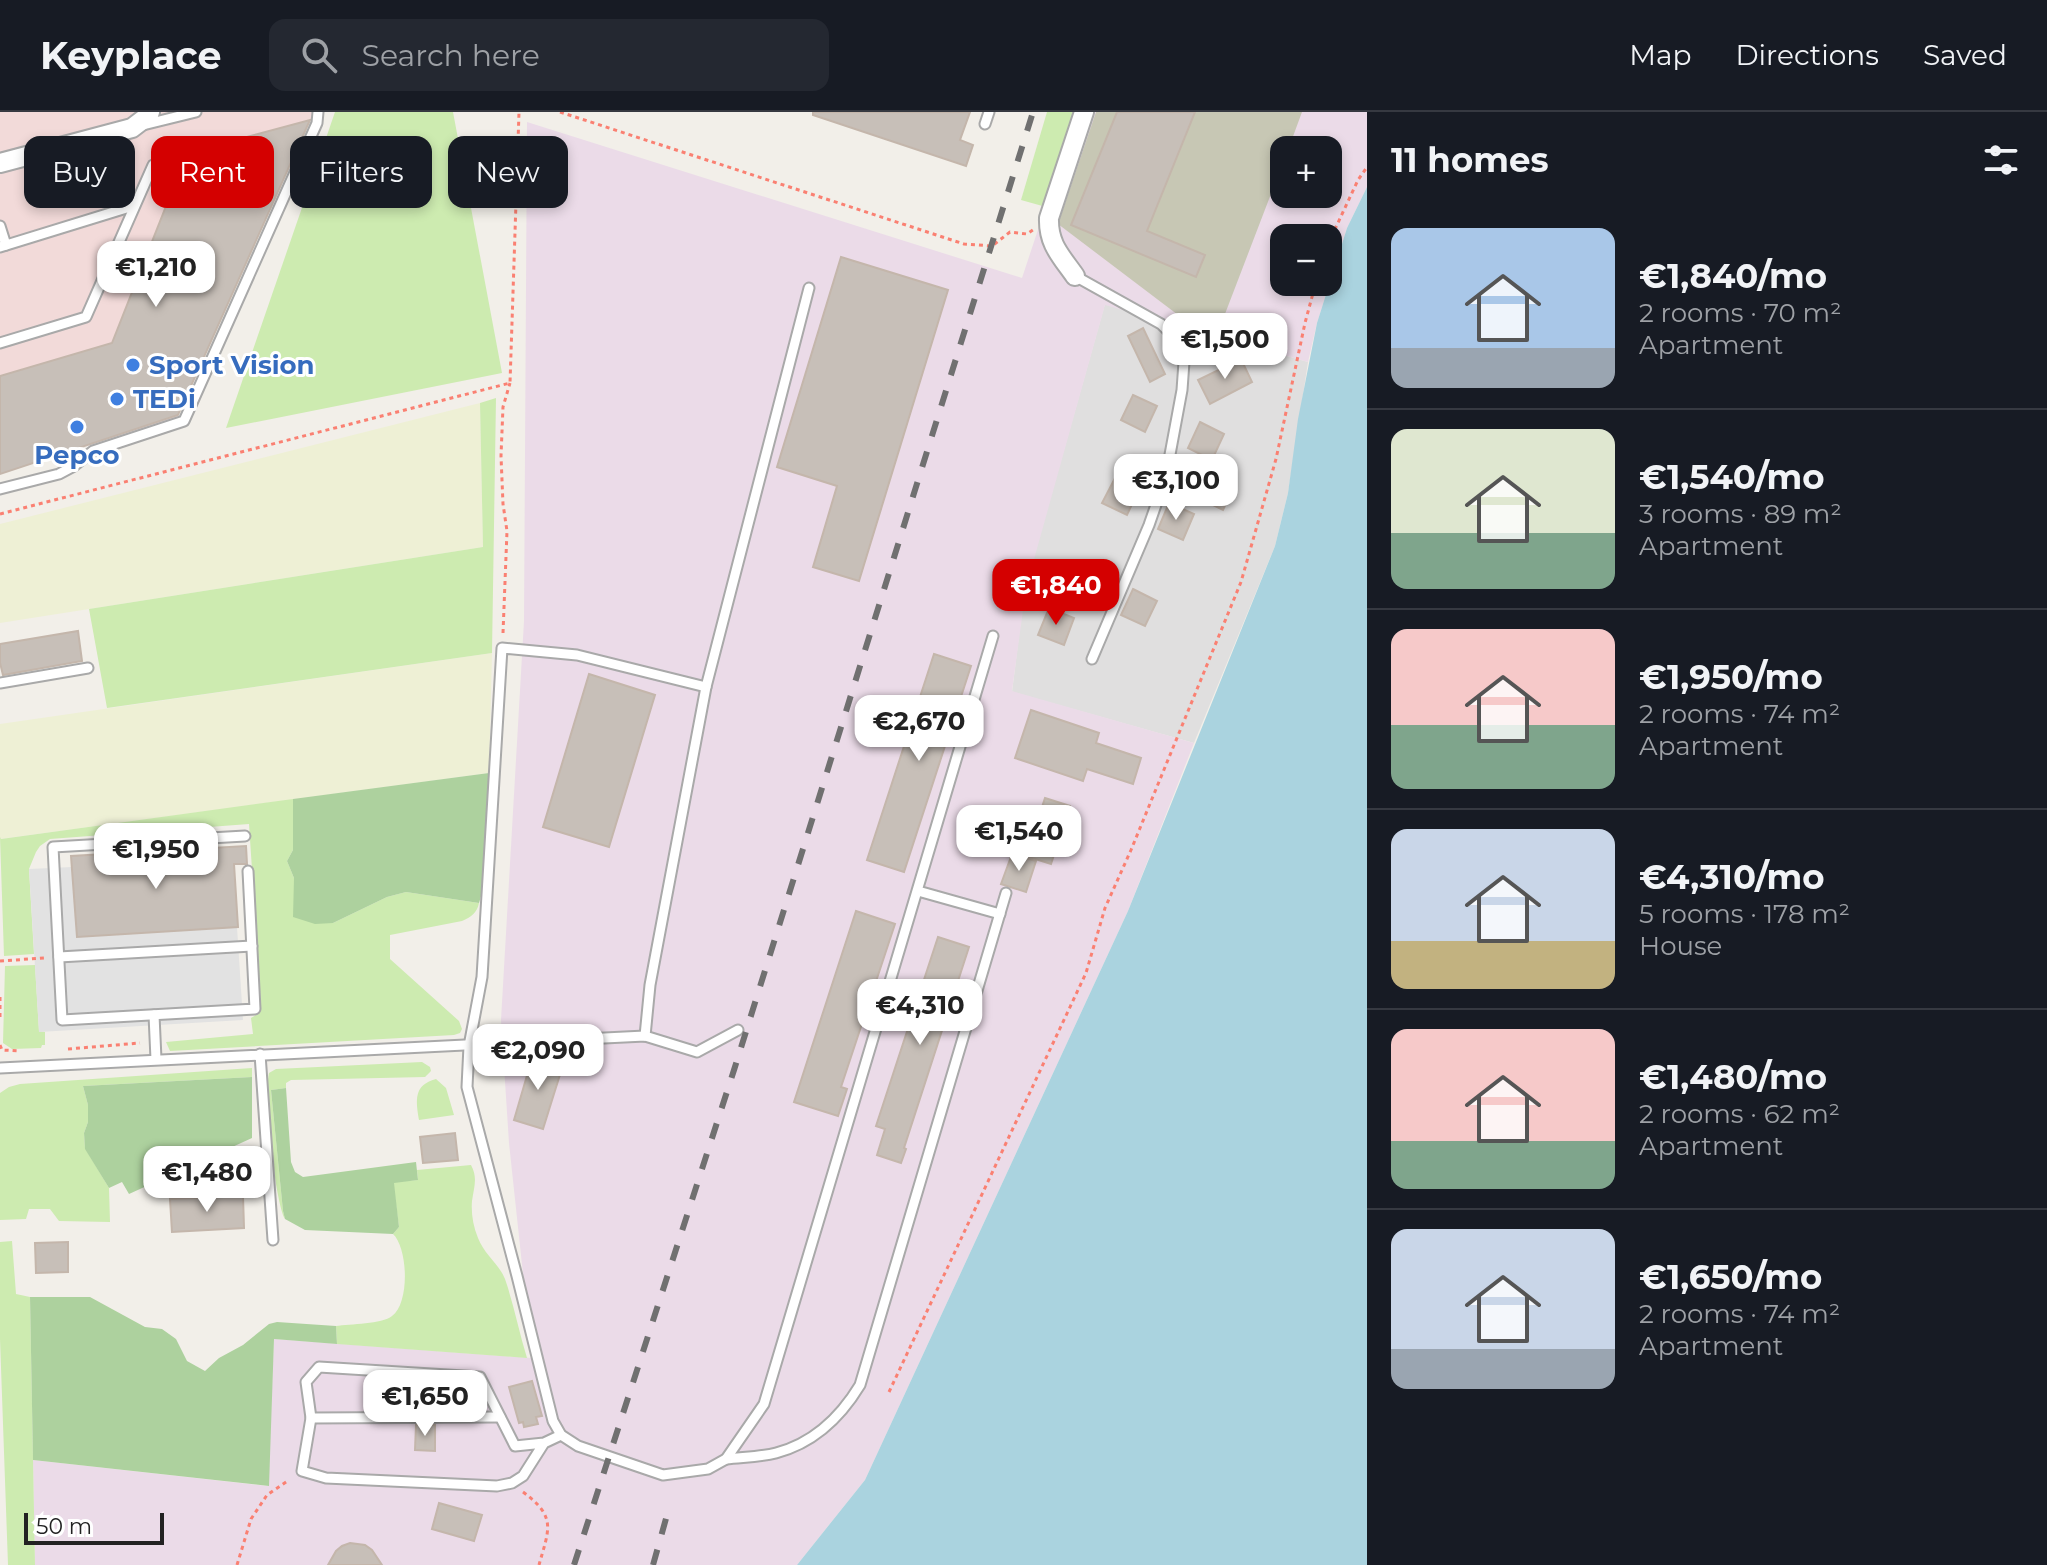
<!DOCTYPE html>
<meta charset="utf-8">
<style>
:root{--surface:#171b24;--page:#242831;--text:#f1f3f6;--muted:#9ea1a6;--line:#363941;--accent:#d40000}
body{margin:0;font-family:Montserrat,sans-serif;background:var(--page);color:var(--text);height:100vh;display:flex;flex-direction:column;font-size:30px;white-space:nowrap}
*{box-sizing:border-box;margin:0}
p{font-size:26px;color:var(--muted)}
.icon{flex:none;width:44px;height:44px;fill:none;stroke:currentColor;stroke-width:2;stroke-linecap:round;stroke-linejoin:round}
.map{position:relative;flex:1;overflow:hidden}
.drawer{display:flex;flex-direction:column;background:var(--surface);width:680px}
.drawer>*{flex:none}
.top-card{position:absolute;left:24px;top:24px;width:760px;height:72px;display:flex;gap:16px}
.buttons{position:absolute;left:1270px;top:24px;display:grid;gap:16px}
.buttons a{display:grid;place-items:center;width:72px;height:72px;border-radius:16px;background:var(--surface);box-shadow:0 4px 12px #0003;font-size:40px}
.scale{position:absolute;left:24px;bottom:20px;width:140px;box-sizing:border-box;padding-left:8px;border:4px solid #222;border-top:0;font-size:22px;line-height:28px;white-space:nowrap;color:#222;-webkit-text-stroke:6px #fff;paint-order:stroke}
.price{position:absolute;translate:-50% -68px;padding:0 18px;border-radius:16px;background:#fff;color:#222;font-size:26px;line-height:52px;filter:drop-shadow(0 2px 4px #0008)}
.price::after{content:'';position:absolute;left:50%;top:48px;width:24px;height:18px;margin-left:-12px;background:inherit;clip-path:polygon(0 0,100% 0,50% 100%)}
.price.on{background:var(--accent);color:#fff}
ul{padding:0;list-style:none}
li{display:flex;align-items:center;gap:24px;height:200px;padding:0 24px}
li+li{border-top:2px solid var(--line)}
li span{display:grid;place-items:center;flex:none;width:224px;height:160px;border-radius:16px;color:#555}
li>.icon{margin-inline-start:auto}
span .icon{width:96px;height:96px;fill:#fffc;stroke-width:1}
li b{font-size:34px}
h2{display:flex;justify-content:space-between;align-items:center;height:96px;padding:0 24px;font-size:34px}
.chip{padding:0 28px;border-radius:16px;background:var(--surface);box-shadow:0 4px 12px #0003;font-size:28px;line-height:72px}
.chip.on{background:var(--accent);color:#fff}
header{display:flex;align-items:center;gap:48px;box-sizing:border-box;height:112px;padding:0 40px;background:var(--surface);border-bottom:2px solid var(--line)}
header strong{font-size:38px}
nav{display:flex;gap:44px;margin-inline-start:auto;font-size:28px}
.search{width:560px;height:72px;background:var(--page);display:flex;align-items:center;gap:20px;box-sizing:border-box;padding:0 28px;border-radius:16px;color:var(--muted);font-size:30px}
main{display:flex;flex:1;min-height:0}
.map>svg:first-child{display:block}
.residential{fill:#e0dfdf}
.commercial{fill:#f2dad9}
.industrial{fill:#ebdbe8;fill-rule:evenodd}
.construction{fill:#c7c7b4}
.farmland{fill:#eef0d5}
.grass{fill:#cdebb0}
.forest{fill:#add19e}
.parking{fill:#e2e2e2}
.water{fill:#aad3df}
.building{fill:#c7bfb8;stroke:#c4b6ab;stroke-width:2}
.lines{fill:none;stroke-linecap:round;stroke-linejoin:round}
.lane-casing{stroke:#a9a9a9;stroke-width:13}
.street-casing{stroke:#a9a9a9;stroke-width:22}
.path{stroke:#fa8072;stroke-width:3;stroke-dasharray:4 4;stroke-linecap:butt}
.lane{stroke:#fff;stroke-width:9}
.street{stroke:#fff;stroke-width:18}
.rail{stroke:#707070;stroke-width:6;stroke-dasharray:16 16;stroke-linecap:butt}
.shop-dot{fill:#3f7fe0;stroke:#fff;stroke-width:3}
.labels{text-anchor:middle;stroke-width:6;stroke-linejoin:round;paint-order:stroke}
.shop-label{font-size:26px;font-weight:bold;fill:#366cbe;stroke:#fff;text-anchor:start}
</style>
<header>
<strong>Keyplace</strong>
<div class="search"><svg class="icon" aria-label="search" viewBox="0 0 24 24"><circle cx="10" cy="10" r="6"/><path d="M15 15l6 6"/></svg>Search here</div>
<nav><a>Map</a><a>Directions</a><a>Saved</a></nav>
</header>
<main>
<div class="map">
<svg width="1367" height="1453" viewBox="0 0 1367 1453">
<rect width="100%" height="100%" fill="#f2efe9"/>
<polygon class="residential" points="1105,192 1308,250 1288,381 1275,434 1194,631 1012,580 1025,476"/>
<polygon class="commercial" points="0,0 319,0 310,8 177,305 0,362"/>
<path class="industrial" d="M1077,0H1367V75L1347,116L1317,211L1308,250L1105,193L1026,476L1012,579L1194,631L1128,799L865,1368L797,1453H35L33,1348L268,1374L274,1227L532,1246L509,1031L501,908L524,509L527,10L1022,166ZM1284,38H1328V82H1284ZM1284,126H1328V170H1284Z"/>
<polygon class="construction" points="1096,0 1302,0 1288,38 1284,38 1284,48 1220,215 1186,209 1058,112"/>
<g class="farmland">
<polygon points="480,291 483,435 0,511 0,412"/>
<polygon points="492,541 489,661 0,727 0,612"/>
</g>
<g class="grass">
<polygon points="335,0 453,0 502,261 226,316"/>
<polygon points="1047,0 1077,0 1046,95 1021,88"/>
<polygon points="496,286 492,541 107,596 89,497 483,435 480,291"/>
<path d="M293,687V738L287,749L294,766L333,811L387,785L406,780L479,791C477,801 471,805 462,809L390,823V847L459,909L462,917L460,921L454,923L170,939L166,930L253,922L251,906L259,901L261,894L249,712L50,727L40,734L36,740L29,757L34,842L4,844L0,725L1,727Z"/>
<polygon points="35,853 39,919 45,920 45,933 42,933 41,936 12,937 3,931 5,854"/>
<path d="M422,950L430,955L431,959L425,965L291,968L286,971V976L271,978L283,1099L285,1107C275,1089 264,983 269,961L276,957Z"/>
<polygon points="252,956 252,965 83,974 88,993 88,1010 84,1021 85,1036 109,1076 110,1110 59,1109 50,1097 29,1097 26,1107 0,1108 0,981 9,975 20,972"/>
<path d="M436,967L446,976L454,1003L419,1008C416,989 413,973 436,967Z"/>
<path d="M471,1053C478,1066 474,1075 472,1089C471,1101 473,1114 478,1126C484,1142 499,1152 505,1167C514,1193 519,1220 527,1246L337,1232L336,1214C350,1212 382,1212 392,1204C410,1191 408,1136 393,1122L399,1115L393,1070L418,1068L417,1058Z"/>
<polygon points="12,1129 16,1182 30,1185 35,1453 8,1453 0,1227 0,1130"/>
</g>
<g class="forest">
<polygon points="489,661 482,781 479,791 406,780 387,785 333,811 315,812 293,805 294,766 287,749 293,738 293,687"/>
<polygon points="252,965 252,1026 129,1082 122,1070 109,1076 85,1037 84,1021 88,1010 88,993 83,974"/>
<polygon points="286,976 291,1050 295,1060 303,1065 416,1050 418,1068 394,1071 399,1115 393,1122 305,1118 285,1107 283,1099 271,978"/>
<polygon points="30,1185 90,1185 145,1215 162,1217 176,1227 187,1249 205,1259 219,1246 243,1233 269,1212 277,1210 336,1214 337,1232 274,1227 269,1374 33,1348"/>
</g>
<polygon class="parking" points="72,755 77,824 237,815 243,908 39,920 29,757"/>
<polygon class="water" points="1367,75 1367,1453 797,1453 865,1368 1128,799 1275,434 1288,381 1298,307 1317,211 1347,116"/>
<g class="building">
<polygon points="813,0 970,0 960,28 973,33 966,54 813,3"/>
<polygon points="1117,0 1195,0 1147,119 1205,143 1196,165 1071,113"/>
<polygon points="310,8 178,303 0,362 0,264 112,231 187,41"/>
<polygon points="841,145 948,178 859,469 813,455 837,374 777,355"/>
<polygon points="1143,216 1165,262 1150,270 1128,224"/>
<polygon points="1241,247 1252,270 1210,292 1198,268"/>
<polygon points="1133,283 1157,294 1145,320 1121,308"/>
<polygon points="1200,310 1224,322 1212,348 1188,336"/>
<polygon points="1211,361 1235,372 1223,398 1199,386"/>
<polygon points="1115,366 1139,377 1127,403 1102,391"/>
<polygon points="1169,391 1194,402 1183,428 1158,417"/>
<polygon points="1133,477 1157,489 1145,514 1121,503"/>
<polygon points="1049,496 1074,506 1064,533 1038,523"/>
<polygon points="78,519 82,549 3,563 0,551 0,532"/>
<polygon points="934,542 971,554 904,760 867,748"/>
<polygon points="589,562 655,583 609,735 543,715"/>
<polygon points="1031,598 1099,621 1096,631 1141,646 1133,672 1087,657 1083,669 1015,646"/>
<polygon points="1045,686 1070,694 1051,752 1026,744"/>
<polygon points="246,734 247,752 234,752 238,815 77,825 71,744"/>
<polygon points="1012,742 1036,749 1026,780 1001,772"/>
<polygon points="856,799 895,812 841,975 847,977 838,1004 794,990"/>
<polygon points="938,825 969,835 904,1036 906,1037 901,1051 877,1043 885,1017 876,1014"/>
<polygon points="533,943 563,953 543,1017 514,1008"/>
<polygon points="455,1021 458,1048 423,1051 420,1025"/>
<polygon points="243,1084 244,1116 172,1120 170,1087"/>
<polygon points="68,1130 68,1160 36,1161 35,1131"/>
<polygon points="532,1269 542,1304 536,1305 538,1312 524,1315 523,1310 519,1311 509,1275"/>
<polygon points="417,1274 436,1274 436,1298 416,1298"/>
<polygon points="416,1313 435,1313 435,1339 415,1338"/>
<polygon points="439,1391 482,1403 474,1429 432,1417"/>
<polygon points="350,1431 365,1433 372,1438 382,1453 328,1453 336,1439 342,1434"/>
</g>
<g class="lines">
<g class="lane-casing">
<g id="lane">
<polyline points="985,12 989,0"/>
<polyline points="143,13 196,0"/>
<polyline points="0,114 6,133"/>
<polyline points="0,135 133,94"/>
<polyline points="1075,164 1161,212 1173,224 1181,235 1184,250 1182,278 1166,364 1149,413 1092,547"/>
<polyline points="0,231 86,205 153,53"/>
<polyline points="0,377 59,362 74,354 93,339 184,309 317,11 318,0"/>
<polyline points="0,571 88,556"/>
<polyline points="706,575 577,543 502,536 482,865 469,934 467,975 517,1164 553,1309 561,1323 578,1334 663,1363 708,1357 726,1347 764,1292 993,524"/>
<polyline points="245,724 53,735 62,908 255,897 248,759"/>
<polyline points="918,779 1000,802"/>
<polyline points="59,845 252,834"/>
<polyline points="154,903 156,947"/>
<polyline points="645,924 650,873 706,575 809,176"/>
<polyline points="260,942 273,1128"/>
<polyline points="0,956 645,924 697,940 738,918"/>
<polyline points="311,1306 500,1305"/>
<polyline points="544,1331 515,1334 480,1265 319,1255 306,1270 311,1306 302,1359 326,1366 497,1374 512,1371 523,1364 544,1331 561,1323"/>
<path d="M726,1347C742,1345 760,1345 776,1341C814,1331 840,1306 860,1273L1006,781"/>
</g>
</g>
<g class="street-casing">
<g id="street">
<polyline points="0,51 132,16 149,3 150,0"/>
<path d="M1075,164C1061,144 1048,132 1049,106L1084,0"/>
</g>
</g>
<g class="path">
<polyline points="560,0 964,132 992,134 1010,120 1027,122 1033,118"/>
<polyline points="1328,132 1358,68 1367,55"/>
<polyline points="0,402 510,271 519,0"/>
<polyline points="503,521 507,419 503,392 501,344 503,295 510,271"/>
<polyline points="0,849 44,846"/>
<polyline points="0,885 0,908"/>
<polyline points="0,933 2,938 20,939"/>
<polyline points="68,937 140,931"/>
<polyline points="889,1280 1086,861 1105,796 1131,738 1241,470 1276,347 1305,211 1316,170"/>
<path d="M523,1380C557,1405 549,1417 539,1453"/>
<polyline points="237,1453 251,1407 267,1383 289,1368"/>
</g>
<use href="#lane" class="lane"/>
<use href="#street" class="street"/>
<g class="rail">
<polyline points="574,1453 734,958 1033,0"/>
<polyline points="653,1453 667,1403"/>
</g>
</g>
<g class="shop-dot">
<circle cx="133" cy="253" r="8"/>
<circle cx="117" cy="287" r="8"/>
<circle cx="77" cy="315" r="8"/>
</g>
<g class="labels">
<g class="shop-label">
<text x="149" y="262">Sport Vision</text>
<text x="133" y="296">TEDi</text>
<text x="77" y="352" text-anchor="middle">Pepco</text>
</g>
</g>
</svg>
<div class="buttons">
<a>+</a>
<a>−</a>
</div>
<div class="scale">50 m</div>
<b class="price" style="left:156px;top:197px">€1,210</b>
<b class="price" style="left:1225px;top:269px">€1,500</b>
<b class="price" style="left:1176px;top:410px">€3,100</b>
<b class="price on" style="left:1056px;top:515px">€1,840</b>
<b class="price" style="left:919px;top:651px">€2,670</b>
<b class="price" style="left:1019px;top:761px">€1,540</b>
<b class="price" style="left:156px;top:779px">€1,950</b>
<b class="price" style="left:920px;top:935px">€4,310</b>
<b class="price" style="left:538px;top:980px">€2,090</b>
<b class="price" style="left:207px;top:1102px">€1,480</b>
<b class="price" style="left:425px;top:1326px">€1,650</b>
<div class="top-card">
<a class="chip">Buy</a>
<a class="chip on">Rent</a>
<a class="chip">Filters</a>
<a class="chip">New</a>
</div>
</div>
<section class="drawer">
<h2>11 homes<svg class="icon" aria-label="filters" viewBox="0 0 24 24"><path d="M4 7h16M4 17h16"/><circle cx="9" cy="7" r="2"/><circle cx="15" cy="17" r="2"/></svg></h2>
<ul>
<li><span style="background:linear-gradient(#a9c7e8 75%,#9aa5b1 0)"><svg class="icon" aria-label="home" viewBox="0 0 24 24"><path d="M3 11l9-7 9 7M6 9v11h12V9"/></svg></span><div><b>€1,840/mo</b><p>2 rooms · 70 m²</p><p>Apartment</p></div></li>
<li><span style="background:linear-gradient(#dfe7d0 65%,#7fa58c 0)"><svg class="icon" aria-label="home" viewBox="0 0 24 24"><path d="M3 11l9-7 9 7M6 9v11h12V9"/></svg></span><div><b>€1,540/mo</b><p>3 rooms · 89 m²</p><p>Apartment</p></div></li>
<li><span style="background:linear-gradient(#f6c9c9 60%,#7fa58c 0)"><svg class="icon" aria-label="home" viewBox="0 0 24 24"><path d="M3 11l9-7 9 7M6 9v11h12V9"/></svg></span><div><b>€1,950/mo</b><p>2 rooms · 74 m²</p><p>Apartment</p></div></li>
<li><span style="background:linear-gradient(#c9d6e8 70%,#c2b280 0)"><svg class="icon" aria-label="home" viewBox="0 0 24 24"><path d="M3 11l9-7 9 7M6 9v11h12V9"/></svg></span><div><b>€4,310/mo</b><p>5 rooms · 178 m²</p><p>House</p></div></li>
<li><span style="background:linear-gradient(#f6c9c9 70%,#7fa58c 0)"><svg class="icon" aria-label="home" viewBox="0 0 24 24"><path d="M3 11l9-7 9 7M6 9v11h12V9"/></svg></span><div><b>€1,480/mo</b><p>2 rooms · 62 m²</p><p>Apartment</p></div></li>
<li><span style="background:linear-gradient(#c9d6e8 75%,#9aa5b1 0)"><svg class="icon" aria-label="home" viewBox="0 0 24 24"><path d="M3 11l9-7 9 7M6 9v11h12V9"/></svg></span><div><b>€1,650/mo</b><p>2 rooms · 74 m²</p><p>Apartment</p></div></li>
</ul>
</section>
</main>
